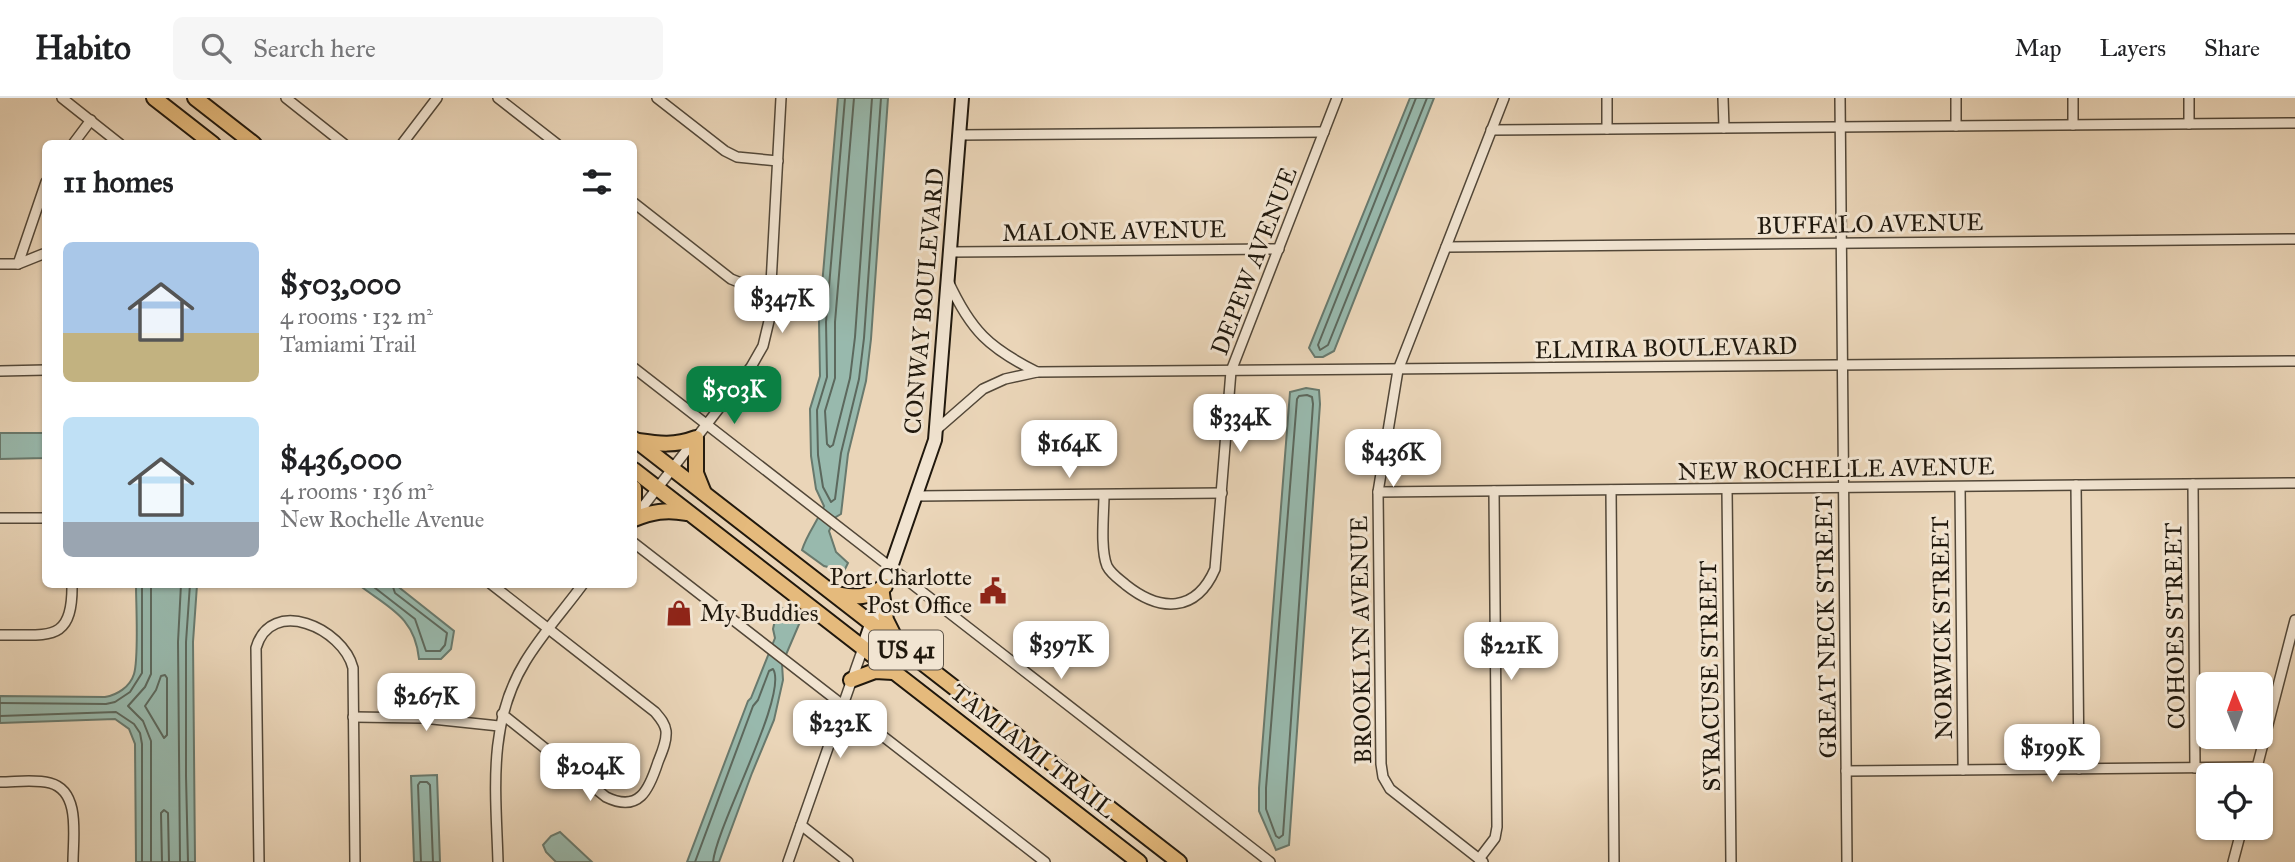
<!DOCTYPE html>
<meta charset="utf-8">
<style>
:root{--surface:#fff;--page:#f6f6f6;--text:#202124;--muted:#757577;--line:#e0e0e0;--accent:#0b8043}
body{margin:0;font-family:"IM FELL Great Primer",serif;background:var(--page);color:var(--text);height:100vh;display:flex;flex-direction:column;font-size:26px;white-space:nowrap}
*{box-sizing:border-box;margin:0}
p{font-size:23px;color:var(--muted)}
.icon{flex:none;width:38px;height:38px;fill:none;stroke:currentColor;stroke-width:2;stroke-linecap:round;stroke-linejoin:round}
.map{position:relative;flex:1;overflow:hidden}
.drawer{position:absolute;left:42px;top:42px;width:595px;height:448px;display:flex;flex-direction:column;background:var(--surface);border-radius:10px;box-shadow:0 2px 5px #0004}
.drawer>*{flex:none}
.needle{width:46px;rotate:359deg}
.tools{position:absolute;left:2196px;top:574px;display:grid;gap:14px}
.tools a{display:grid;place-items:center;width:77px;height:77px;border-radius:10px;background:var(--surface);box-shadow:0 2px 5px #0004;font-size:35px}
.price{position:absolute;translate:-50% -60px;padding:0 16px;border-radius:14px;background:#fff;color:#222;font-size:23px;line-height:46px;filter:drop-shadow(0 2px 4px #0008)}
.price::after{content:'';position:absolute;left:50%;top:42px;width:21px;height:16px;margin-left:-10px;background:inherit;clip-path:polygon(0 0,100% 0,50% 100%)}
.price.on{background:var(--accent);color:#fff}
ul{padding:0;list-style:none}
li{display:flex;align-items:center;gap:21px;height:175px;padding:0 21px}
li span{display:grid;place-items:center;flex:none;width:196px;height:140px;border-radius:10px;color:#555}
li>.icon{margin-inline-start:auto}
span .icon{width:84px;height:84px;fill:#fffc;stroke-width:1}
li b{font-size:30px}
h2{display:flex;justify-content:space-between;align-items:center;height:84px;padding:0 21px;font-size:30px}
header{display:flex;align-items:center;gap:42px;box-sizing:border-box;height:98px;padding:0 35px;background:var(--surface);border-bottom:2px solid var(--line)}
header strong{font-size:33px}
nav{display:flex;gap:38px;margin-inline-start:auto;font-size:24px}
.search{width:490px;height:63px;background:var(--page);display:flex;align-items:center;gap:18px;box-sizing:border-box;padding:0 24px;border-radius:10px;color:var(--muted);font-size:26px}
.map>svg:first-child{display:block}
.water{fill:#98b9ad;stroke:#68796d;stroke-width:2}
.lines{fill:none;stroke-linecap:round;stroke-linejoin:round}
.shore{stroke:#5c685d;stroke-width:2}
.street-casing{stroke:#524738;stroke-width:12}
.secondary-casing{stroke:#20180d;stroke-width:16}
.primary-casing{stroke:#20180d;stroke-width:18}
.street{stroke:#f1e4d1;stroke-width:9}
.secondary{stroke:#f1e4d1;stroke-width:12}
.primary{stroke:#e5ba7c;stroke-width:14}
.labels{text-anchor:middle;stroke-width:6;stroke-linejoin:round;paint-order:stroke}
.shield{fill:#f1e4d1;stroke:#5f5548;stroke-width:2}
.shield-label{font-size:23px;font-weight:bold;fill:#20180d}
.street-label{font-size:24px;fill:#20180d;stroke:#f1e4d1}
.poi-label{font-size:24px;fill:#20180d;stroke:#f1e4d1;text-anchor:end}
</style>
<header>
<strong>Habito</strong>
<div class="search"><svg class="icon" aria-label="search" viewBox="0 0 24 24"><circle cx="10" cy="10" r="6"/><path d="M15 15l6 6"/></svg>Search here</div>
<nav><a>Map</a><a>Layers</a><a>Share</a></nav>
</header>
<div class="map">
<svg width="2295" height="764" viewBox="0 0 2295 764">
<rect width="100%" height="100%" fill="#ead5b8"/>
<filter id="stains"><feTurbulence type="fractalNoise" baseFrequency=".00286" numOctaves="4"/><feColorMatrix values="0 0 0 0 .2 0 0 0 0 .09 0 0 0 0 .02 0 0 0 .5 -.17"/></filter>
<radialGradient id="worn" r=".72"><stop offset=".6" stop-color="#630" stop-opacity="0"/><stop offset="1" stop-color="#630" stop-opacity=".3"/></radialGradient>
<g class="water">
<path d="M838,0H888L871,241L866,283L848,356L841,416L836,419L829,433L836,454L848,465L844,473L824,468L802,452C807,436 817,424 824,408L816,391L811,358L810,311L820,278L819,223Z"/>
<polygon points="1410,0 1434,0 1334,253 1323,259 1315,259 1309,250"/>
<polygon points="1306,290 1319,292 1320,306 1289,747 1276,752 1259,713 1259,690 1290,294"/>
<polygon points="0,335 45,335 45,360 0,361"/>
<path d="M136,487H197L193,544L195,764H136L135,646L129,631L115,621L0,625V598L105,599C117,597 130,589 134,576C139,560 136,506 136,487Z"/>
<path d="M359,487H396L454,533L451,551L441,561H419C415,519 389,510 359,487Z"/>
<polygon points="781,509 800,524 782,566 783,582 774,622 752,675 719,764 687,764 748,603 751,600 775,540 773,531 777,513"/>
<polygon points="437,677 440,764 414,764 411,678"/>
<polygon points="560,734 592,764 556,764 546,754 543,747 551,738"/>
</g>
<g class="lines">
<g class="shore">
<polyline points="845,0 826,224 827,279 817,312 818,357 823,389 831,404 835,401 841,355 859,281 864,240 881,0"/>
<polyline points="854,0 835,224 835,280 825,313 827,346 830,349 833,347 850,280 855,239 872,0"/>
<polyline points="1416,0 1318,247 1320,252 1328,247 1427,0"/>
<polygon points="1307,297 1312,299 1313,306 1283,737 1279,740 1276,738 1266,711 1266,690 1297,301 1299,298"/>
<polyline points="370,486 415,521 426,553 440,553 445,547 447,535 395,495 392,486"/>
<polygon points="165,577 167,580 167,637 164,640 145,608 156,592 161,578"/>
<polyline points="0,605 106,606 115,604 130,594 142,575 142,486"/>
<polyline points="0,618 116,614 134,626 140,635 142,646 142,764"/>
<polyline points="151,764 151,643 143,623 128,608 145,589 151,576 151,486"/>
<polyline points="162,764 161,715 164,712 168,715 169,764"/>
<polyline points="180,764 178,544 181,486"/>
<polyline points="188,764 186,678 186,544 190,486"/>
<polyline points="421,764 418,687 420,684 427,684 430,687 433,764"/>
<path d="M695,764L753,608L758,602L769,573L773,571C789,596 717,726 713,764"/>
</g>
<g class="street-casing">
<g id="street">
<polyline points="62,0 120,46"/>
<polyline points="286,0 344,46"/>
<polyline points="498,0 557,46"/>
<polyline points="657,0 725,53 737,59 778,63"/>
<polyline points="1607,0 1607,31"/>
<polyline points="1723,0 1724,30"/>
<polyline points="1840,0 1847,764"/>
<polyline points="1956,0 1956,28"/>
<polyline points="2073,0 2073,27"/>
<polyline points="2189,0 2189,26"/>
<polyline points="1491,32 2295,25"/>
<polyline points="959,37 1324,34"/>
<polyline points="73,46 91,22"/>
<polyline points="402,46 437,0"/>
<polyline points="634,105 731,181 741,185 771,188"/>
<polyline points="1446,149 2295,141"/>
<polyline points="950,154 1279,151"/>
<polyline points="0,166 18,166 43,156"/>
<polyline points="18,166 46,84"/>
<path d="M948,183C971,233 989,250 1037,274"/>
<polyline points="634,270 1270,764"/>
<polyline points="0,273 46,272"/>
<polyline points="936,332 983,291 1005,281 1037,274 2295,263"/>
<polyline points="2193,386 2195,670"/>
<polyline points="2076,387 2079,671"/>
<polyline points="1960,389 1963,672"/>
<polyline points="1727,391 1731,764"/>
<polyline points="1611,392 1614,764"/>
<polyline points="1378,394 2295,385"/>
<path d="M1104,397C1104,415 1100,451 1107,468C1111,476 1119,481 1126,487C1160,514 1196,515 1215,471L1231,273L1337,0"/>
<polyline points="917,398 1222,395"/>
<polyline points="635,419 751,269 763,248 769,223 781,0"/>
<polyline points="0,420 46,420"/>
<polyline points="634,445 1045,764"/>
<path d="M491,486L655,614C660,620 665,625 666,633C667,643 662,654 658,664C649,692 639,715 606,699L502,616"/>
<path d="M0,537C48,536 73,546 72,486"/>
<polyline points="353,619 423,620 499,628"/>
<polyline points="1846,673 2258,669"/>
<polyline points="2255,677 2295,522"/>
<path d="M0,684C16,684 35,681 50,685C81,693 73,739 73,764"/>
<polyline points="801,727 848,764"/>
<polyline points="1479,761 1495,740 1497,729 1494,393"/>
<path d="M259,764L256,550C271,498 343,530 353,570L355,764"/>
<path d="M498,764C496,695 487,626 525,564C541,537 564,512 583,486"/>
<polyline points="788,764 863,550"/>
<polyline points="1483,764 1390,691 1383,679 1381,666 1378,394 1398,272 1504,0"/>
<polyline points="2233,764 2242,730"/>
</g>
</g>
<g class="secondary-casing">
<polyline id="secondary" points="863,550 935,342 962,0"/>
</g>
<g class="primary-casing">
<g id="primary">
<polyline points="154,0 213,46"/>
<polyline points="195,0 254,46"/>
<polyline points="634,341 1179,764"/>
<path d="M638,343C659,346 675,348 696,340V375L704,395"/>
<polyline points="634,372 1139,764"/>
<polyline points="634,390 634,411"/>
<path d="M634,421C652,414 666,411 686,415"/>
<path d="M837,496C857,500 868,500 885,488"/>
<polyline points="882,496 886,522 896,542"/>
<polyline points="851,582 875,573 893,574"/>
</g>
</g>
<use href="#street" class="street"/>
<use href="#secondary" class="secondary"/>
<use href="#primary" class="primary"/>
</g>
<defs>
<g id="civic-bare" transform="scale(2.1)"><path d="M-.6-6.5H3V-4.5H.6V-3L4-1V1h2V6H-6V1h2V-1L-.6-3ZM-1.2 2.5V6h2.4V2.5Z" fill="#8f2418" stroke="#f1e4d1" stroke-width="2.5" paint-order="stroke"/></g>
<g id="shop-bare" transform="scale(2.1)"><path d="M-5-2.5h2.3a2.7 3.5 0 0 1 5.4 0H5L5.5 6h-11ZM-1.5-2.5h3a1.5 2.3 0 0 0-3 0Z" fill="#8f2418" stroke="#f1e4d1" stroke-width="2.5" paint-order="stroke"/></g>
</defs>
<g fill-rule="evenodd">
<use href="#civic-bare" x="993" y="493"/>
<use href="#shop-bare" x="679" y="515"/>
</g>
<g class="labels">
<rect class="shield" x="869" y="532.5" width="74" height="39" rx="5"/>
<g class="shield-label">
<text x="906" y="560">US 41</text>
</g>
<g class="street-label">
<text transform="translate(1870 126) rotate(-1)" y="8">BUFFALO AVENUE</text>
<text transform="translate(1114 133) rotate(-1)" y="8">MALONE AVENUE</text>
<text transform="translate(1254 163) rotate(-69)" y="8">DEPEW AVENUE</text>
<text transform="translate(924 203) rotate(-85)" y="8">CONWAY BOULEVARD</text>
<text transform="translate(1666 250) rotate(-1)" y="8">ELMIRA BOULEVARD</text>
<text transform="translate(1836 371) rotate(-1)" y="8">NEW ROCHELLE AVENUE</text>
<text transform="translate(2175 528) rotate(-91)" y="8">COHOES STREET</text>
<text transform="translate(1826 529) rotate(-91)" y="8">GREAT NECK STREET</text>
<text transform="translate(1942 530) rotate(-91)" y="8">NORWICK STREET</text>
<text transform="translate(1361 542) rotate(-91)" y="8">BROOKLYN AVENUE</text>
<text transform="translate(1710 578) rotate(-91)" y="8">SYRACUSE STREET</text>
<text transform="translate(1033 653) rotate(38)" y="8">TAMIAMI TRAIL</text>
</g>
<g class="poi-label">
<text x="972" y="487">Port Charlotte<tspan x="972" dy="28">Post Office</tspan></text>
<text x="700" y="523" text-anchor="start">My Buddies</text>
</g>
</g>
<rect width="100%" height="100%" filter="url(#stains)"/>
<rect width="100%" height="100%" fill="url(#worn)"/>
</svg>
<div class="tools">
<a><svg class="needle" viewBox="-14 -14 28 28"><path d="M0-13l5 13h-10z" fill="#e53935"/><path d="M0 13l5-13h-10z" fill="#757577"/></svg></a>
<a><svg class="icon" aria-label="locate" viewBox="0 0 24 24"><circle cx="12" cy="12" r="6"/><path d="M12 2v4M12 18v4M2 12h4M18 12h4"/></svg></a>
</div>
<b class="price" style="left:782px;top:237px">$347K</b>
<b class="price on" style="left:734px;top:328px">$503K</b>
<b class="price" style="left:1240px;top:356px">$334K</b>
<b class="price" style="left:1069px;top:382px">$164K</b>
<b class="price" style="left:1393px;top:391px">$436K</b>
<b class="price" style="left:1061px;top:583px">$397K</b>
<b class="price" style="left:1511px;top:584px">$221K</b>
<b class="price" style="left:426px;top:635px">$267K</b>
<b class="price" style="left:840px;top:662px">$232K</b>
<b class="price" style="left:2052px;top:686px">$199K</b>
<b class="price" style="left:590px;top:705px">$204K</b>
<section class="drawer">
<h2>11 homes<svg class="icon" aria-label="filters" viewBox="0 0 24 24"><path d="M4 7h16M4 17h16"/><circle cx="9" cy="7" r="2"/><circle cx="15" cy="17" r="2"/></svg></h2>
<ul>
<li><span style="background:linear-gradient(#a9c7e8 65%,#c2b280 0)"><svg class="icon" aria-label="home" viewBox="0 0 24 24"><path d="M3 11l9-7 9 7M6 9v11h12V9"/></svg></span><div><b>$503,000</b><p>4 rooms · 132 m²</p><p>Tamiami Trail</p></div></li>
<li><span style="background:linear-gradient(#bfe0f5 75%,#9aa5b1 0)"><svg class="icon" aria-label="home" viewBox="0 0 24 24"><path d="M3 11l9-7 9 7M6 9v11h12V9"/></svg></span><div><b>$436,000</b><p>4 rooms · 136 m²</p><p>New Rochelle Avenue</p></div></li>
</ul>
</section>
</div>
